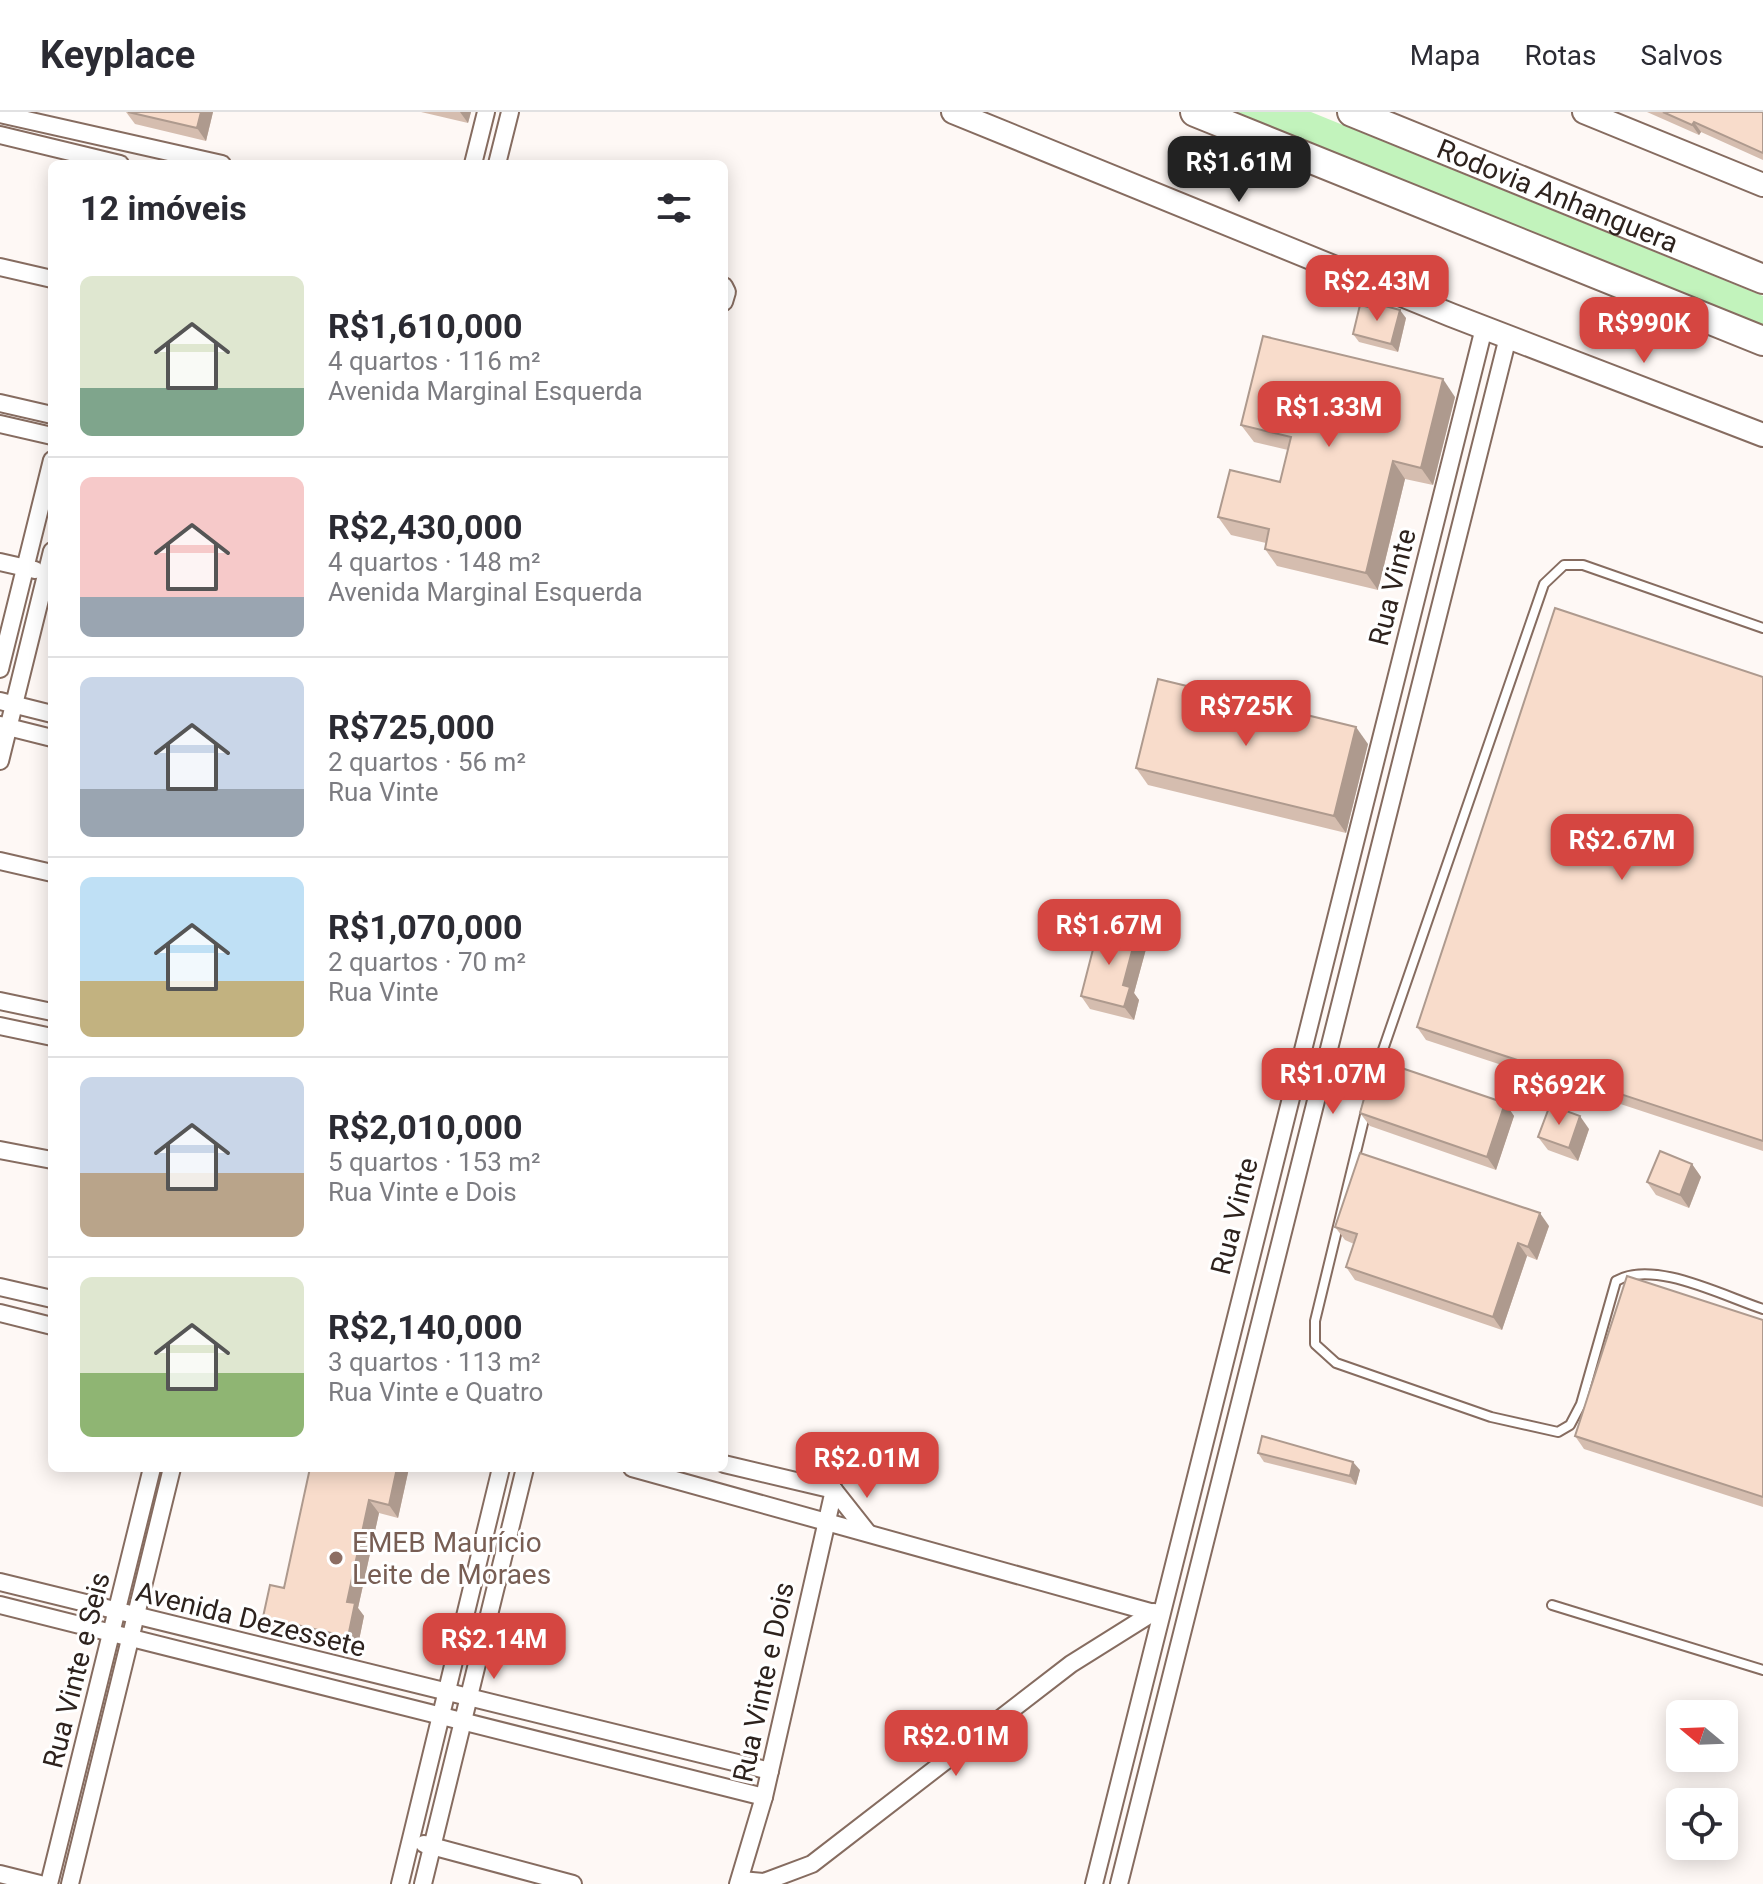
<!DOCTYPE html>
<html lang="pt">
<meta charset="utf-8">
<style>
:root{--surface:#fff;--page:#f7f7f7;--text:#2b2b33;--muted:#7c7c81;--line:#e1e1e2;--accent:#d54641}
body{margin:0;font-family:Roboto,sans-serif;background:var(--page);color:var(--text);height:100vh;display:flex;flex-direction:column;font-size:30px;white-space:nowrap}
*{box-sizing:border-box;margin:0}
p{font-size:26px;color:var(--muted)}
.icon{flex:none;width:44px;height:44px;fill:none;stroke:currentColor;stroke-width:2;stroke-linecap:round;stroke-linejoin:round}
.map{position:relative;flex:1;overflow:hidden}
.drawer{position:absolute;left:48px;top:48px;width:680px;height:1312px;display:flex;flex-direction:column;background:var(--surface);border-radius:12px;box-shadow:0 4px 20px #0003}
.drawer>*{flex:none}
.needle{width:52px;rotate:289deg}
.tools{position:absolute;left:1666px;top:1588px;display:grid;gap:16px}
.tools a{display:grid;place-items:center;width:72px;height:72px;border-radius:12px;background:var(--surface);box-shadow:0 4px 20px #0003;font-size:40px}
.price{position:absolute;translate:-50% -68px;padding:0 18px;border-radius:16px;background:var(--accent);color:#fff;font-size:26px;line-height:52px;filter:drop-shadow(0 2px 4px #0008)}
.price::after{content:'';position:absolute;left:50%;top:48px;width:24px;height:18px;margin-left:-12px;background:inherit;clip-path:polygon(0 0,100% 0,50% 100%)}
.price.current{background:#222;color:#fff}
ul{padding:0;list-style:none}
li{display:flex;align-items:center;gap:24px;height:200px;padding:0 32px}
li+li{border-top:2px solid var(--line)}
li span{display:grid;place-items:center;flex:none;width:224px;height:160px;border-radius:12px;color:#555}
li>.icon{margin-inline-start:auto}
span .icon{width:96px;height:96px;fill:#fffc;stroke-width:1}
li b{font-size:34px}
h2{display:flex;justify-content:space-between;align-items:center;height:96px;padding:0 32px;font-size:34px}
header{display:flex;align-items:center;gap:48px;box-sizing:border-box;height:112px;padding:0 40px;background:var(--surface);border-bottom:2px solid var(--line)}
header strong{font-size:38px}
nav{display:flex;gap:44px;margin-inline-start:auto;font-size:28px}
.map>svg:first-child{display:block}
.grass{fill:#c2f3bc}
.lines{fill:none;stroke-linecap:round;stroke-linejoin:round}
.lane-casing{stroke:#866c60;stroke-width:12}
.street-casing{stroke:#866c60;stroke-width:20}
.secondary-casing{stroke:#866c60;stroke-width:26}
.highway-casing{stroke:#866c60;stroke-width:32}
.lane{stroke:#fff;stroke-width:8}
.street{stroke:#fff;stroke-width:16}
.secondary{stroke:#fff;stroke-width:22}
.highway{stroke:#fff;stroke-width:28}
.wall{fill:#d5bdaf}
.shaded-wall{fill:#ae9a8e}
.building{fill:#f8dccb;stroke:#ae9a8e;stroke-width:2}
.education-dot{fill:#8d6e63;stroke:#fff;stroke-width:3}
.labels{text-anchor:middle;stroke-width:6;stroke-linejoin:round;paint-order:stroke}
.street-label{font-size:28px;fill:#2d221d;stroke:#fff}
.education-label{font-size:28px;fill:#785e54;stroke:#fff;text-anchor:start}
</style>
<header>
<strong>Keyplace</strong>
<nav><a>Mapa</a><a>Rotas</a><a>Salvos</a></nav>
</header>
<div class="map">
<svg width="1763" height="1772" viewBox="0 0 1763 1772">
<rect width="100%" height="100%" fill="#fef8f5"/>
<polygon class="grass" points="1229,0 1311,0 1763,184 1763,217"/>
<g class="lines">
<g class="lane-casing">
<g id="lane">
<polyline points="1376,958 1544,472 1564,453 1583,453 1763,516"/>
<path d="M1366,999L1315,1209V1232L1336,1251L1491,1305L1558,1320L1570,1313L1581,1292L1616,1169C1653,1147 1723,1184 1763,1197"/>
<polyline points="1552,1493 1763,1558"/>
</g>
</g>
<g class="street-casing">
<g id="street">
<polyline points="0,2 222,52"/>
<polyline points="0,23 120,52"/>
<polyline points="473,52 486,0"/>
<polyline points="497,52 510,0"/>
<polyline points="0,155 52,167"/>
<polyline points="724,174 727,180 724,190"/>
<polyline points="0,291 52,303"/>
<polyline points="0,312 52,324"/>
<polyline points="0,450 35,458"/>
<polyline points="0,557 52,348"/>
<polyline points="0,589 52,602"/>
<polyline points="0,613 52,626"/>
<polyline points="0,649 52,439"/>
<polyline points="0,749 52,761"/>
<polyline points="0,889 52,900"/>
<polyline points="0,914 52,925"/>
<polyline points="0,1038 52,1048"/>
<polyline points="0,1175 52,1187"/>
<polyline points="0,1201 52,1214"/>
<polyline points="724,1352 834,1378"/>
<polyline points="632,1356 1161,1503"/>
<polyline points="834,1378 868,1421"/>
<polyline points="0,1470 770,1659"/>
<polyline points="0,1493 764,1685"/>
<polyline points="424,1732 573,1772"/>
<polyline points="0,1762 40,1772"/>
<polyline points="741,1768 764,1770 812,1752 1071,1552 1154,1500"/>
<polyline points="49,1772 152,1356"/>
<polyline points="70,1772 172,1356"/>
<polyline points="400,1772 501,1356"/>
<polyline points="423,1772 525,1356"/>
<polyline points="738,1772 764,1685 834,1378"/>
<polyline points="1094,1772 1484,216"/>
<polyline points="1119,1772 1508,225"/>
</g>
</g>
<g class="secondary-casing">
<g id="secondary">
<polyline points="953,0 1451,203 1763,323"/>
<polyline points="1584,0 1763,73"/>
</g>
</g>
<g class="highway-casing">
<g id="highway">
<polyline points="1195,0 1763,229"/>
<path id="s1" d="M1352,0L1763,167"/>
</g>
</g>
<use href="#lane" class="lane"/>
<use href="#street" class="street"/>
<use href="#secondary" class="secondary"/>
<use href="#highway" class="highway"/>
</g>
<g class="wall">
<polygon points="126,0 213,0 206,29 135,12"/>
<polygon points="421,0 471,0 468,11"/>
<polygon points="1647,0 1763,0 1763,48 1701,20 1699,23"/>
<polygon points="1369,195 1406,206 1398,240 1359,230 1353,222"/>
<polygon points="1455,285 1433,373 1405,367 1378,478 1277,454 1265,437 1266,431 1231,423 1218,405 1280,370 1288,338 1254,330 1241,313"/>
<polygon points="1763,565 1763,1039 1426,928 1417,915"/>
<polygon points="1368,632 1346,721 1148,673 1136,656"/>
<polygon points="1136,824 1146,837 1134,881 1139,888 1134,908 1090,897 1081,884"/>
<polygon points="1505,991 1514,1004 1496,1058 1370,1014 1360,1001"/>
<polygon points="1589,1017 1578,1049 1548,1038 1538,1025"/>
<polygon points="1692,1052 1701,1065 1689,1096 1656,1083 1647,1070"/>
<polygon points="1549,1114 1537,1148 1527,1144 1502,1218 1355,1168 1346,1155 1354,1132 1345,1128 1335,1115"/>
<polygon points="1763,1208 1763,1395 1584,1337 1575,1324"/>
<polygon points="1258,1341 1360,1358 1356,1373 1264,1350"/>
<polygon points="310,1356 409,1356 398,1406 379,1401 358,1496 364,1504 357,1538 272,1518 263,1505 284,1476"/>
</g>
<g class="shaded-wall">
<polygon points="201,0 213,0 206,29 197,16"/>
<polygon points="460,0 471,0 468,11"/>
<polygon points="1694,10 1701,20 1699,23 1692,13"/>
<polygon points="1400,198 1406,206 1398,240 1391,232"/>
<polygon points="1443,267 1455,285 1433,373 1421,356"/>
<polygon points="1393,349 1405,367 1378,478 1366,461"/>
<polygon points="1356,615 1368,632 1346,721 1334,704"/>
<polygon points="1136,824 1146,837 1134,881 1139,888 1134,908 1124,895 1123,873"/>
<polygon points="1505,991 1514,1004 1496,1058 1487,1045"/>
<polygon points="1580,1004 1589,1017 1578,1049 1569,1036"/>
<polygon points="1692,1052 1701,1065 1689,1096 1680,1083"/>
<polygon points="1540,1101 1549,1114 1537,1148 1528,1135"/>
<polygon points="1518,1131 1527,1144 1502,1218 1493,1205"/>
<polygon points="1353,1350 1360,1358 1356,1373 1350,1364"/>
<polygon points="397,1356 409,1356 398,1406 389,1393"/>
<polygon points="369,1388 379,1401 358,1496 364,1504 357,1538 348,1525 347,1490"/>
</g>
<g class="building">
<polygon points="128,0 201,0 197,16"/>
<polygon points="1663,0 1763,0 1763,41 1694,10 1692,13"/>
<polygon points="1370,190 1400,198 1391,232 1353,222 1360,193 1369,195"/>
<polygon points="1263,224 1443,267 1421,356 1393,349 1366,461 1265,437 1269,417 1218,405 1230,358 1280,370 1291,325 1241,313"/>
<polygon points="1555,496 1763,565 1763,1029 1417,915"/>
<polygon points="1158,567 1356,615 1334,704 1136,656"/>
<polygon points="1099,814 1136,824 1123,873 1130,875 1124,895 1081,884"/>
<polygon points="1375,947 1505,991 1487,1045 1360,1001"/>
<polygon points="1550,993 1580,1004 1569,1036 1538,1025"/>
<polygon points="1660,1039 1692,1052 1680,1083 1647,1070"/>
<polygon points="1360,1041 1540,1101 1528,1135 1518,1131 1493,1205 1346,1155 1357,1122 1335,1115"/>
<polygon points="1627,1164 1763,1208 1763,1385 1575,1324"/>
<polygon points="1262,1324 1353,1350 1350,1364 1258,1341"/>
<polygon points="310,1356 397,1356 389,1393 369,1388 347,1490 355,1491 348,1525 263,1505 270,1473 284,1476"/>
</g>
<circle class="education-dot" cx="336" cy="1446" r="8"/>
<g class="labels">
<g class="street-label">
<text dy="10" stroke="none"><textPath href="#s1" startOffset="222">Rodovia Anhanguera</textPath></text>
<text transform="translate(1392 475) rotate(-76)" y="10">Rua Vinte</text>
<text transform="translate(1234 1104) rotate(-76)" y="10">Rua Vinte</text>
<text transform="translate(251 1507) rotate(14)" y="10">Avenida Dezessete</text>
<text transform="translate(76 1558) rotate(-76)" y="10">Rua Vinte e Seis</text>
<text transform="translate(763 1570) rotate(-78)" y="10">Rua Vinte e Dois</text>
</g>
<g class="education-label">
<text x="352" y="1440">EMEB Maurício<tspan x="352" dy="32">Leite de Moraes</tspan></text>
</g>
</g>
</svg>
<div class="tools">
<a><svg class="needle" viewBox="-14 -14 28 28"><path d="M0-13l5 13h-10z" fill="#e53935"/><path d="M0 13l5-13h-10z" fill="#7c7c81"/></svg></a>
<a><svg class="icon" aria-label="locate" viewBox="0 0 24 24"><circle cx="12" cy="12" r="6"/><path d="M12 2v4M12 18v4M2 12h4M18 12h4"/></svg></a>
</div>
<b class="price current" style="left:1239px;top:92px">R$1.61M</b>
<b class="price" style="left:1377px;top:211px">R$2.43M</b>
<b class="price" style="left:1644px;top:253px">R$990K</b>
<b class="price" style="left:1329px;top:337px">R$1.33M</b>
<b class="price" style="left:1246px;top:636px">R$725K</b>
<b class="price" style="left:1622px;top:770px">R$2.67M</b>
<b class="price" style="left:1109px;top:855px">R$1.67M</b>
<b class="price" style="left:1333px;top:1004px">R$1.07M</b>
<b class="price" style="left:1559px;top:1015px">R$692K</b>
<b class="price" style="left:867px;top:1388px">R$2.01M</b>
<b class="price" style="left:494px;top:1569px">R$2.14M</b>
<b class="price" style="left:956px;top:1666px">R$2.01M</b>
<section class="drawer">
<h2>12 imóveis<svg class="icon" aria-label="filters" viewBox="0 0 24 24"><path d="M4 7h16M4 17h16"/><circle cx="9" cy="7" r="2"/><circle cx="15" cy="17" r="2"/></svg></h2>
<ul>
<li><span style="background:linear-gradient(#dfe7d0 70%,#7fa58c 0)"><svg class="icon" aria-label="home" viewBox="0 0 24 24"><path d="M3 11l9-7 9 7M6 9v11h12V9"/></svg></span><div><b>R$1,610,000</b><p>4 quartos · 116 m²</p><p>Avenida Marginal Esquerda</p></div></li>
<li><span style="background:linear-gradient(#f6c9c9 75%,#9aa5b1 0)"><svg class="icon" aria-label="home" viewBox="0 0 24 24"><path d="M3 11l9-7 9 7M6 9v11h12V9"/></svg></span><div><b>R$2,430,000</b><p>4 quartos · 148 m²</p><p>Avenida Marginal Esquerda</p></div></li>
<li><span style="background:linear-gradient(#c9d6e8 70%,#9aa5b1 0)"><svg class="icon" aria-label="home" viewBox="0 0 24 24"><path d="M3 11l9-7 9 7M6 9v11h12V9"/></svg></span><div><b>R$725,000</b><p>2 quartos · 56 m²</p><p>Rua Vinte</p></div></li>
<li><span style="background:linear-gradient(#bfe0f5 65%,#c2b280 0)"><svg class="icon" aria-label="home" viewBox="0 0 24 24"><path d="M3 11l9-7 9 7M6 9v11h12V9"/></svg></span><div><b>R$1,070,000</b><p>2 quartos · 70 m²</p><p>Rua Vinte</p></div></li>
<li><span style="background:linear-gradient(#c9d6e8 60%,#b9a48a 0)"><svg class="icon" aria-label="home" viewBox="0 0 24 24"><path d="M3 11l9-7 9 7M6 9v11h12V9"/></svg></span><div><b>R$2,010,000</b><p>5 quartos · 153 m²</p><p>Rua Vinte e Dois</p></div></li>
<li><span style="background:linear-gradient(#dfe7d0 60%,#8fb573 0)"><svg class="icon" aria-label="home" viewBox="0 0 24 24"><path d="M3 11l9-7 9 7M6 9v11h12V9"/></svg></span><div><b>R$2,140,000</b><p>3 quartos · 113 m²</p><p>Rua Vinte e Quatro</p></div></li>
</ul>
</section>
</div>
